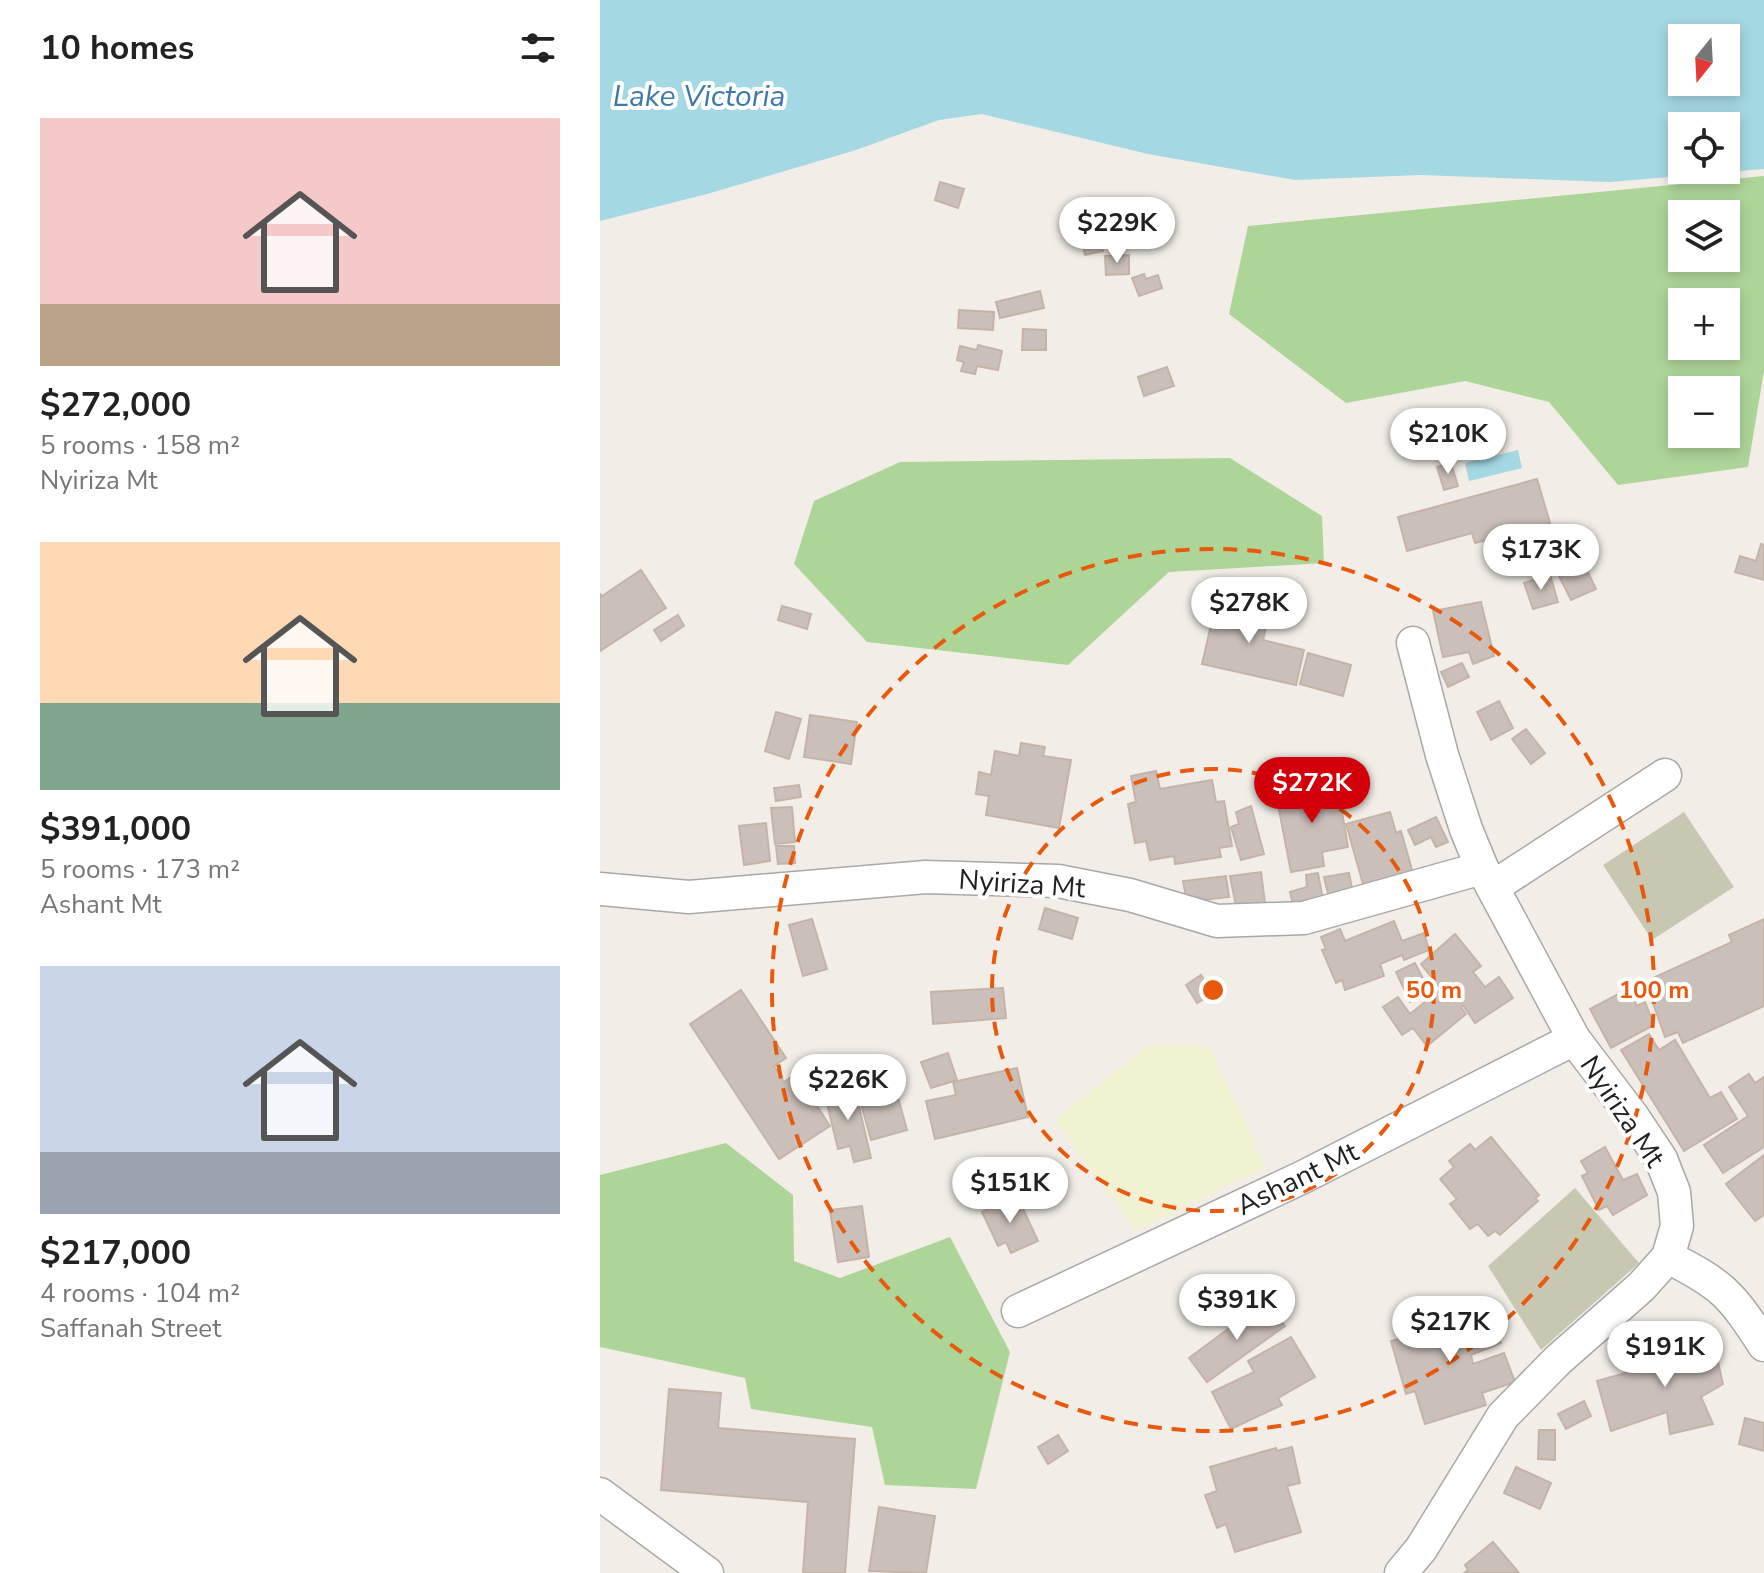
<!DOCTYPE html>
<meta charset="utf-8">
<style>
:root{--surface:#fff;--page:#f2f2f2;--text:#222;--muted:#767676;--accent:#d2000b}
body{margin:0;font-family:"Nunito Sans",sans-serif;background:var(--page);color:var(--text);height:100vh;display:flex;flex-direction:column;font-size:30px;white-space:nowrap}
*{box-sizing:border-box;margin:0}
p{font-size:26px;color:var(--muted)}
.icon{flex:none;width:44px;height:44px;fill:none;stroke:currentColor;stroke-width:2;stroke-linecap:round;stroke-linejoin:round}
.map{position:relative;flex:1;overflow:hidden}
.sheet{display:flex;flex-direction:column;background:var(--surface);width:600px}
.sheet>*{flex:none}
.needle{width:52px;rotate:198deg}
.controls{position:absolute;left:1068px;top:24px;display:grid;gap:16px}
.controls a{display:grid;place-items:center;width:72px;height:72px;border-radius:0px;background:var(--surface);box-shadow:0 4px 12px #0003;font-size:40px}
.price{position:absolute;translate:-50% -68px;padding:0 18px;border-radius:28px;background:#fff;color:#222;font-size:26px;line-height:52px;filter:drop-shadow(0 2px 4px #0008)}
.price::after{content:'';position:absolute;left:50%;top:48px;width:24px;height:18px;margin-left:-12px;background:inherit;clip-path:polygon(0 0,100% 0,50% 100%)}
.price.on{background:var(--accent);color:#fff}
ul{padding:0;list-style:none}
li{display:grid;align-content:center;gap:16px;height:424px;padding:0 40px}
li span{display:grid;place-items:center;height:248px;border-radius:0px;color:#555}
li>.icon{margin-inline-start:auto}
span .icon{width:144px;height:144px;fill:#fffc;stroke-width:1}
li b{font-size:34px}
h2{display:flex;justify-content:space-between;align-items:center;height:96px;padding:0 40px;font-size:34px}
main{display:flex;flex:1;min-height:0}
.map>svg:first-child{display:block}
.construction{fill:#c8c7b1}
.farmland{fill:#f1f2d1}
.forest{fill:#add598;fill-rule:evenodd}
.water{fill:#a4d8e3;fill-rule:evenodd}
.building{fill:#cbc0b9;stroke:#c6b3a8;stroke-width:2}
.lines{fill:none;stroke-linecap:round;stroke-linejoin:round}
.minor-casing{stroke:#a8a8a8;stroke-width:35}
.minor{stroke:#fff;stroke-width:32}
.ring{fill:none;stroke:#e8590c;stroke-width:4;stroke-dasharray:14 10}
.labels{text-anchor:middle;stroke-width:8;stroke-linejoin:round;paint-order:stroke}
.street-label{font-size:28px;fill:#212121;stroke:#fff}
.water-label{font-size:30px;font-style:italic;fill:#3e79aa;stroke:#fff}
.centre{fill:#e8590c;stroke:#fff;stroke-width:4}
.ring-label{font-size:24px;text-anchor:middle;font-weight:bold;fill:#e8590c;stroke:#fff;stroke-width:8;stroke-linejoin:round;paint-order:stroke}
</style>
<main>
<section class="sheet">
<h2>10 homes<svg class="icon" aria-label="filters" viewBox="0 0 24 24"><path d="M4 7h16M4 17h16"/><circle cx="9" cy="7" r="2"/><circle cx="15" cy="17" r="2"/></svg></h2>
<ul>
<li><span style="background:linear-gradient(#f6c9c9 75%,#b9a48a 0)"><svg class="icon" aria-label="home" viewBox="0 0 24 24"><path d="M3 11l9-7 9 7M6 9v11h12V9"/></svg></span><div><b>$272,000</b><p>5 rooms · 158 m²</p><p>Nyiriza Mt</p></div></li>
<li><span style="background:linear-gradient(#ffd9b3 65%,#7fa58c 0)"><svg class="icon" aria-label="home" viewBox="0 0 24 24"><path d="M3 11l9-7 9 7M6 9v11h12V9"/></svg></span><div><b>$391,000</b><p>5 rooms · 173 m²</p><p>Ashant Mt</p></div></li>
<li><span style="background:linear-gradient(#c9d6e8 75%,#9aa5b1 0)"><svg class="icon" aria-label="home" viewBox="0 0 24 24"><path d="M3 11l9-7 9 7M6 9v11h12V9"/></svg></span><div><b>$217,000</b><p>4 rooms · 104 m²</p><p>Saffanah Street</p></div></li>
</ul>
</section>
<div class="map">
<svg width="1164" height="1573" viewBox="0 0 1164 1573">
<rect width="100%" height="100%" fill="#f2eee7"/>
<g class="construction">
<polygon points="1084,812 1134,887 1052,940 1003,865"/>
<polygon points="975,1188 1039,1263 941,1350 888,1266"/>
</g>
<polygon class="farmland" points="548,1046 609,1046 666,1167 536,1230 454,1120"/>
<g class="forest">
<path d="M1164,176V371L1148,467L1018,485L949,402L865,381L746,403L629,314L648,226ZM1082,214H1126V258H1082ZM1082,302H1126V346H1082ZM1082,390H1126V434H1082Z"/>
<polygon points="630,458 722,516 724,563 569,572 468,665 267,642 194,564 214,501 300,462"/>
<polygon points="126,1143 193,1195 194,1261 240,1278 350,1237 410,1352 376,1489 285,1485 272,1427 151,1409 145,1378 0,1347 0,1175"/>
</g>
<g class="water">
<path d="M0,0H1164V169L1010,182L821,175L695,180L548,154L382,114L339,120L256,150L107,194L0,221ZM1082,38H1126V82H1082ZM1082,126H1126V170H1082Z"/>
<polygon points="918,450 922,468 869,481 865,463"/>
</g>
<g class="building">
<polygon points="340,182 364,189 358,208 335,200"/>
<polygon points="499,232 503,251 485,255 481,236"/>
<polygon points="529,255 529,274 506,275 505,256"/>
<polygon points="544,274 546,279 558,275 562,288 539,296 532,278"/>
<polygon points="440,291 444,308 400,318 396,302"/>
<polygon points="359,310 394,312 393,330 358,328"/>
<polygon points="423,329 446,330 446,350 422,350"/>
<polygon points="378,345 402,351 398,370 377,366 375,374 361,371 364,362 357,360 360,346 377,350"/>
<polygon points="567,367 574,386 544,396 538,377"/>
<polygon points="851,463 858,486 844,490 837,467"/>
<polygon points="937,479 950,523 875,543 872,533 807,551 798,517"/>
<polygon points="1161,544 1164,545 1164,580 1135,572 1140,556 1156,561"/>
<polygon points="981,558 996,589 971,600 956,570"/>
<polygon points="41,570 66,608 0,651 0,594 2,596"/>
<polygon points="950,575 958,602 933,609 924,583"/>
<polygon points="617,599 670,611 663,640 704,650 696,685 602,664"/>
<polygon points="881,602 894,656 873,664 869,652 843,657 833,611"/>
<polygon points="182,606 211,614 207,629 178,620"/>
<polygon points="78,615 84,626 61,641 54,630"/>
<polygon points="708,653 751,665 743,696 700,684"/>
<polygon points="862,663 869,677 848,687 841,672"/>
<polygon points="899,701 913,728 891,740 877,712"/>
<polygon points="176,712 201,719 189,759 165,751"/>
<polygon points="210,715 257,722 251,764 204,757"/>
<polygon points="926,729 945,753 931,764 912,739"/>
<polygon points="421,743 445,747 443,756 471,760 459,828 386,815 389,796 376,794 379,772 391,775 395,751 419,756"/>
<polygon points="556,771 560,789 612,780 616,802 624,801 632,846 619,848 621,857 575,864 574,856 550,860 546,841 535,843 528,804 536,802 531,776"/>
<polygon points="737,783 748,847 722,852 724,866 691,872 676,794"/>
<polygon points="199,785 201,797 176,801 174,788"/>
<polygon points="651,806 664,854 641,860 631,827 639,824 636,812"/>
<polygon points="192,807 195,842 175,844 171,808"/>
<polygon points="790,812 796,833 801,831 816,884 765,891 746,824"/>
<polygon points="836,817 848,842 836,847 831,837 815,845 808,830"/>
<polygon points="166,823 170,861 144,865 139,826"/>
<polygon points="176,846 194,846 195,863 178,864"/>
<polygon points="661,872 665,903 636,906 630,876"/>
<polygon points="718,873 724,905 695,913 690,892 707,887 706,875"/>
<polygon points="749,873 754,898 730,902 724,877"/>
<polygon points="626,876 629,897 587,902 583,881"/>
<polygon points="445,908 478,918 472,939 439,929"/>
<polygon points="212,919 227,969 203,976 189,925"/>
<polygon points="1164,919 1164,1006 1083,1043 1078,1032 1065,1037 1053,1003 1063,999 1053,978 1132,942 1129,935"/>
<polygon points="794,921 802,941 824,933 829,950 804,960 802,955 780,964 784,976 745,990 742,980 736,983 722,950 726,949 721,937 740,929 745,941"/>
<polygon points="855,934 881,966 873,972 885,987 899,977 913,998 875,1023 863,1005 861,1007 866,1014 827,1046 813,1028 802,1035 783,1007 798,997 810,1014 841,989 821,964"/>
<polygon points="815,963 830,992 810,1002 796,972"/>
<polygon points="601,975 613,994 597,1003 586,985"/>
<polygon points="403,988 406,1018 333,1024 331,992"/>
<polygon points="1028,989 1037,1006 1045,1002 1054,1025 1011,1048 990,1009"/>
<polygon points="141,990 186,1058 174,1066 184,1082 196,1074 230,1126 179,1159 90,1024"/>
<polygon points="1049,1034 1059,1050 1075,1040 1110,1098 1121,1092 1137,1119 1084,1151 1021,1050"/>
<polygon points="348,1053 357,1080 331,1088 321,1062"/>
<polygon points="417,1068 428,1117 335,1139 326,1101 356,1095 353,1082"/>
<polygon points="1149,1074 1155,1083 1164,1077 1164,1147 1123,1173 1104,1145 1148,1116 1129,1087"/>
<polygon points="293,1079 307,1130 271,1140 257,1089"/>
<polygon points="254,1085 271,1158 254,1162 250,1146 238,1149 224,1091"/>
<polygon points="891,1137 939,1195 935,1198 938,1201 900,1235 895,1231 888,1236 878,1224 870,1229 850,1204 857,1199 840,1179 854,1167 849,1161 870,1144 875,1150"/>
<polygon points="1005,1147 1023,1180 1037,1174 1047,1195 1013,1215 1007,1206 999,1210 982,1176 988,1173 981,1161"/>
<polygon points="1164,1155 1164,1215 1155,1221 1126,1184"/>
<polygon points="417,1196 438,1241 411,1253 406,1242 398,1246 382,1212"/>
<polygon points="262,1206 269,1257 238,1262 230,1210"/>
<polygon points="666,1301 685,1326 607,1382 589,1358"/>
<polygon points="887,1308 901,1343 871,1355 873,1364 904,1353 915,1382 882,1393 886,1405 825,1424 815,1391 806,1394 791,1341 799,1339 797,1330 858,1313 859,1319"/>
<polygon points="691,1337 715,1377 678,1398 682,1405 631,1429 612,1392 654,1372 648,1361"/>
<polygon points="1112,1337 1123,1384 1101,1397 1113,1424 1070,1434 1067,1412 1011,1431 997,1381 1065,1362 1065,1351"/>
<polygon points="69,1389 121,1393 118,1428 255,1439 245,1573 203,1573 208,1502 61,1490"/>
<polygon points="984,1401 991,1416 966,1429 958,1414"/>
<polygon points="1145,1418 1164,1423 1164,1451 1139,1444"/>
<polygon points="939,1430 955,1430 955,1460 938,1459"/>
<polygon points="458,1435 468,1451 448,1464 438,1447"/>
<polygon points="692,1447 700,1483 687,1486 701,1532 635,1552 626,1524 617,1528 605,1495 617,1491 610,1467 676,1448 677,1451"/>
<polygon points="916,1467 951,1483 940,1509 904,1493"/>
<polygon points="279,1507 335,1516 326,1573 269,1571"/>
<polygon points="893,1542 919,1573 864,1573 868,1570 865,1565"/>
</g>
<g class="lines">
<g class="minor-casing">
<g id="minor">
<polyline points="893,887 1065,775"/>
<polyline points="0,889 89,897 326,877 458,881 530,895 617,921 704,918 882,868"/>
<path d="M1068,1257C1123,1285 1131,1294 1164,1345"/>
<polyline points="418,1311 703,1177 974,1039"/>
<polyline points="0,1494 107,1573"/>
<polyline points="801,1573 821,1549 903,1416 958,1360 1041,1287 1068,1257 1077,1226 1074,1192 1061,1159 1033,1117 974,1039 882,868 866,829 842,755 813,643"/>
</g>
</g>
<use href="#minor" class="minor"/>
</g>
<g class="ring">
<circle cx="613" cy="990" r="221"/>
<circle cx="613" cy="990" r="441"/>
</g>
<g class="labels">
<g class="street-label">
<text transform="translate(422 883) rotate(4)" y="10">Nyiriza Mt</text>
<text transform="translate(1023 1111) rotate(56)" y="10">Nyiriza Mt</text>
<text transform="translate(697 1178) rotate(-26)" y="10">Ashant Mt</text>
</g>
<g class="water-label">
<text x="99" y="106">Lake Victoria</text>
</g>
</g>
<circle cx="613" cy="990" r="12" class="centre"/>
<g class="ring-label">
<text x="834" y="998">50 m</text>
<text x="1054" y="998">100 m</text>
</g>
</svg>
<div class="controls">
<a><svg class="needle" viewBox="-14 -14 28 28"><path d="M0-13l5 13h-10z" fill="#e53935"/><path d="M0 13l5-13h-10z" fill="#767676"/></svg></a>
<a><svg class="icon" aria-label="locate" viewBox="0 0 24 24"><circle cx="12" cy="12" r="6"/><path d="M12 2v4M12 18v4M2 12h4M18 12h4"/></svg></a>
<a><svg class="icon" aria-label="layers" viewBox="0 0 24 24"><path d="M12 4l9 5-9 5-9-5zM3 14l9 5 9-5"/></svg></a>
<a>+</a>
<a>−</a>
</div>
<b class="price" style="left:517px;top:265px">$229K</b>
<b class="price" style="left:848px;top:476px">$210K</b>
<b class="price" style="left:941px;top:592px">$173K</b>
<b class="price" style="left:649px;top:645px">$278K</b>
<b class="price on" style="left:712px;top:825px">$272K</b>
<b class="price" style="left:248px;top:1122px">$226K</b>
<b class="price" style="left:410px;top:1225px">$151K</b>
<b class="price" style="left:637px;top:1342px">$391K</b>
<b class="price" style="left:850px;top:1364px">$217K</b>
<b class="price" style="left:1065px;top:1389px">$191K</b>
</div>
</main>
